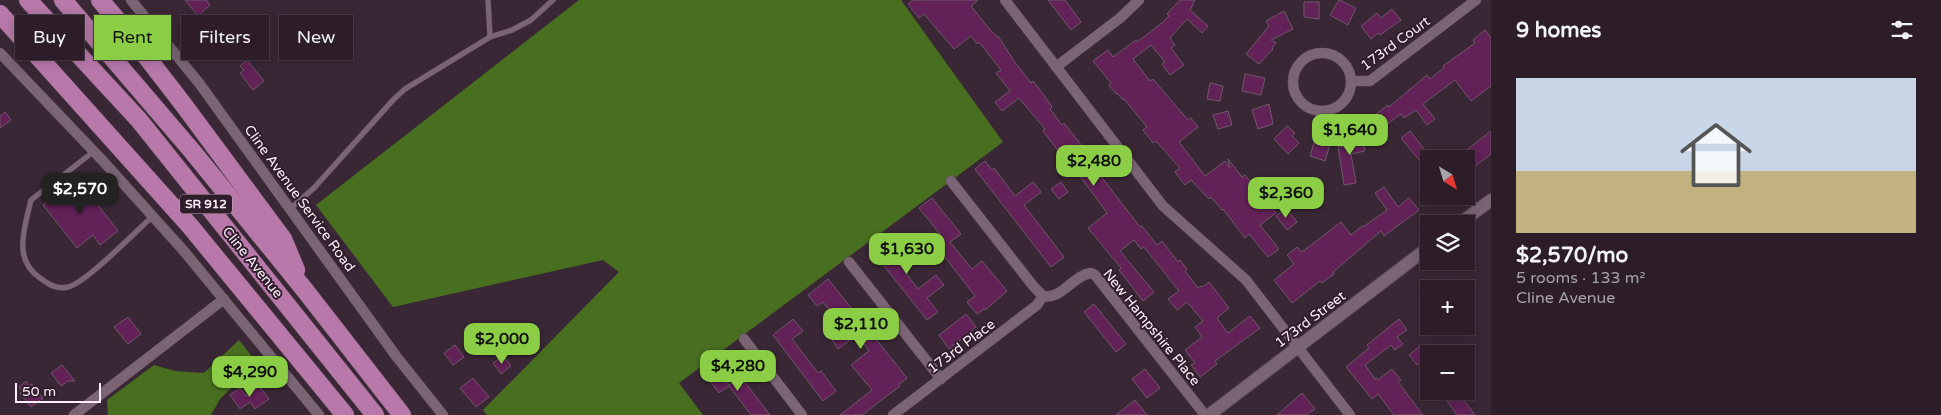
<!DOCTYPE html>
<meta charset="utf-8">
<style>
:root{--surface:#2c1d28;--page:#382a34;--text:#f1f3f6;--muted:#a6a2a8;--line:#483b45;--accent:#8bce46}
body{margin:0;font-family:"Varela Round",sans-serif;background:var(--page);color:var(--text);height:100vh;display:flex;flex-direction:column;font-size:19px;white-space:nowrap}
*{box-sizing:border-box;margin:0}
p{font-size:16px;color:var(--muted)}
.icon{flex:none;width:28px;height:28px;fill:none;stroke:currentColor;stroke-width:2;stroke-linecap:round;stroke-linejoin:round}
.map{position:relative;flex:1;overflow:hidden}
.details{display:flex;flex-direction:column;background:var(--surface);width:450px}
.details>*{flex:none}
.top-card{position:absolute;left:15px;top:15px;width:475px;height:45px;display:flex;gap:10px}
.needle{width:32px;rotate:142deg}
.controls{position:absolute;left:1420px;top:150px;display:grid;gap:10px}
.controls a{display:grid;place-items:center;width:55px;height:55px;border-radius:0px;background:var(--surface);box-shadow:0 2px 12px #0003,0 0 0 1px var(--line);font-size:25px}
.scale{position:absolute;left:15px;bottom:12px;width:86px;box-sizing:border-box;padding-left:5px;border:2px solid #fceef8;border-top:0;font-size:14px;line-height:18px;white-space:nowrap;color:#fceef8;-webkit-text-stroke:4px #301d2b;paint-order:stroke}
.price{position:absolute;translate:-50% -42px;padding:0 11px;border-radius:10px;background:var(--accent);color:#111;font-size:16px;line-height:32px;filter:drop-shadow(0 1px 2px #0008)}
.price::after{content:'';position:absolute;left:50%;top:30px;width:15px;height:11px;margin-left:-8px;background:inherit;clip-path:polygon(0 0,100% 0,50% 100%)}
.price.active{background:#222;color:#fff}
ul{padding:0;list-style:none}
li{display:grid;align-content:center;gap:10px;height:265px;padding:0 25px}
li+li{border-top:1px solid var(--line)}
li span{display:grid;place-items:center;height:155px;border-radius:0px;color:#555}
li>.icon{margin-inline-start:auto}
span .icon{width:90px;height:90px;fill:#fffc;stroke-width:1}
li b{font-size:21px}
h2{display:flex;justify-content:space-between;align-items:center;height:60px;padding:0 25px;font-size:21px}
.chip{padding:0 18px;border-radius:0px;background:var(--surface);box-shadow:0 2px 12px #0003,0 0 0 1px var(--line);font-size:18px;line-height:45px}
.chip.active{background:var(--accent);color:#111}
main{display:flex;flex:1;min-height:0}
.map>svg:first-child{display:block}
.forest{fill:#486f1f}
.building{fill:#622157;stroke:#6e5869}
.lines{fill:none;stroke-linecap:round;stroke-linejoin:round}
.service-casing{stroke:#564552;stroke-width:6}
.minor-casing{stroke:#564552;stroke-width:11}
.tertiary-casing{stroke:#564552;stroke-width:14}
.motorway-casing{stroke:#564552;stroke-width:19}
.service{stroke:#7b6575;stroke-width:5}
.minor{stroke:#7b6575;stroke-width:10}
.tertiary{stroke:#7b6575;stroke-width:12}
.motorway{stroke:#b879aa;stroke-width:18}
.labels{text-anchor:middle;stroke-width:4;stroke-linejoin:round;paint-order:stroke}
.shield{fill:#301d2b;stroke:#bfafba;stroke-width:1}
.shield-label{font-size:12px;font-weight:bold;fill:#fceef8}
.street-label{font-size:14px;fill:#fceef8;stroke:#301d2b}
</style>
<main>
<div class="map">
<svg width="1491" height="415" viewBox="0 0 1491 415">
<rect width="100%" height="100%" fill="#3a2735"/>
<g class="forest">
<polygon points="579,0 901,0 1003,142 679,383 703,415 487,415 483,410 619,272 603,260 393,307 316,205"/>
<polygon points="239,340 257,363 220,399 211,415 108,415 107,400 154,365 175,371 204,373"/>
</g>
<g class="building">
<polygon points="185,0 206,0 210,5 198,16"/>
<polygon points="913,0 978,0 971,6 986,25 997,37 998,36 1014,61 1031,83 1033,81 1043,94 1052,107 1050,109 1062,125 1064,123 1094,161 1101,170 1099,171 1103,179 1140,227 1142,226 1157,245 1162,241 1178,262 1180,260 1187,269 1185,271 1198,288 1201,286 1202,287 1209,282 1229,308 1217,318 1228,333 1250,316 1260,328 1215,361 1217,364 1200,377 1191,365 1195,363 1185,350 1202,337 1195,327 1203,321 1187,302 1177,310 1168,299 1179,291 1144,247 1141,249 1134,240 1120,251 1154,292 1143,301 1119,270 1121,268 1088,228 1107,213 1094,195 1074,169 1073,170 1043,131 1045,129 1019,98 1002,111 995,102 1010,91 996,73 1001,70 979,42 977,44 971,36 954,49 924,14 919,18 908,4"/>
<polygon points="1048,0 1065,0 1081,22 1071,30"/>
<polygon points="1180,0 1195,0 1190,10 1208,26 1202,33 1187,19 1170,38 1175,45 1171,48 1184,65 1170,75 1162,64 1165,62 1151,45 1133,59 1150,81 1153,79 1188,120 1191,118 1198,127 1179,142 1205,176 1225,161 1230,168 1228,159 1242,177 1245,175 1276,213 1260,225 1279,249 1268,257 1249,234 1245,238 1223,209 1222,210 1211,197 1209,199 1191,180 1185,185 1175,172 1180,168 1156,141 1153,143 1143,130 1147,127 1124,99 1123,100 1117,93 1116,94 1109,85 1111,83 1093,61 1108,50 1113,57 1136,40 1137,42 1162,23 1169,16 1167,14"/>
<polygon points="1339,0 1356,8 1348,25 1330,15"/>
<polygon points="1304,2 1319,2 1319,19 1304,17"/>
<polygon points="1392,9 1401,20 1380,35 1378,33 1371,39 1361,26 1377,13 1381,18"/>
<polygon points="1284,11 1293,29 1271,40 1276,43 1272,48 1273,49 1259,64 1246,54 1269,26 1266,21"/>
<polygon points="223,23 237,40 223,52 209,35"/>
<polygon points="1485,30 1491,38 1491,86 1471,101 1455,80 1423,104 1435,119 1427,125 1416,110 1404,118 1401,114 1379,130 1370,119 1388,105 1389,107 1427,75 1430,79 1444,68 1443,66 1475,43 1473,40"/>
<polygon points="247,60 264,81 253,90 240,73 244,70 240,66"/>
<polygon points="1245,74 1265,78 1261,95 1242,91"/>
<polygon points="1210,83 1223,86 1220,101 1207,99"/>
<polygon points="1269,104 1273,124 1258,129 1252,110"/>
<polygon points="1228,111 1232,125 1218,129 1213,115"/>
<polygon points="5,112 11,120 0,128 0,116"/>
<polygon points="1287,126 1295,133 1292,136 1299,143 1288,154 1274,139"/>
<polygon points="1410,131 1429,155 1429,172 1401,138"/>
<polygon points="1491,131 1491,154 1466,173 1466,159 1455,159"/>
<polygon points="1352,134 1352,137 1362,135 1365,151 1351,154 1356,183 1344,185 1338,146 1342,147 1340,137"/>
<polygon points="1315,139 1330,144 1325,161 1310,156"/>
<polygon points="985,161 992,170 994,168 1015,196 1033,182 1041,192 1024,205 1064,257 1051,267 975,169"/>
<polygon points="77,178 118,231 100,245 93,235 77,248 43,205"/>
<polygon points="1061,182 1068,192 1059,199 1051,189"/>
<polygon points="1384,187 1398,207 1409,198 1419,210 1384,236 1381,231 1333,272 1334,274 1322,283 1320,281 1292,303 1274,280 1294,264 1287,255 1297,247 1302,252 1341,222 1351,235 1362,226 1363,227 1387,210 1375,193"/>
<polygon points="932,198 961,234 950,242 972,269 982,261 1007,291 985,310 984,309 977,314 967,302 975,296 932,240 940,234 919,208"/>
<polygon points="1286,208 1297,222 1287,230 1276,216"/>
<polygon points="907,235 915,245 896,260 918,289 936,275 944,285 927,298 938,312 927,320 869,247 879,239 888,250"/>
<polygon points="828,279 907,378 899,384 900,386 862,415 840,415 872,390 851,365 869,351 857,335 838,349 830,337 843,327 823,302 817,306 808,295"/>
<polygon points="1094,304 1126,344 1116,352 1084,312"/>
<polygon points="966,314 976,327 949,349 939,335"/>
<polygon points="128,317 141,334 128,344 114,327"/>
<polygon points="793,319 803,331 792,339 818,373 821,371 836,391 823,401 773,335"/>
<polygon points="1399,319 1407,330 1397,337 1403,344 1395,350 1391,345 1365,365 1375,379 1377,378 1378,380 1392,369 1401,380 1398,382 1423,415 1394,415 1378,394 1372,399 1346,367 1369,348 1367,345"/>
<polygon points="455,345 464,357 453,365 444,353"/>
<polygon points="1421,345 1429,356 1417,365 1409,355"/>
<polygon points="503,356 511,366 501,374 493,363"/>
<polygon points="62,365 75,381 68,381 61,386 51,373"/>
<polygon points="715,366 729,385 741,377 770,415 751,415 729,386 719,393 705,374"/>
<polygon points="1145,369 1160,388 1147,398 1132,379"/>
<polygon points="473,378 489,397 476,407 460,388"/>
<polygon points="26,381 29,386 32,384 43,398 31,407 20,393 22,391 19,387"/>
<polygon points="259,386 269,399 255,409 250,402 240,409 230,395 240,388 246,396"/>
<polygon points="1440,391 1457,391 1475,415 1457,415"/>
<polygon points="1302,393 1315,409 1306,415 1277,415"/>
<polygon points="1135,400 1147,415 1116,415"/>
</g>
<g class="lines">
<g class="service-casing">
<g id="service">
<polyline points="488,0 490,37"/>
<path d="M93,152L31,200C25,227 12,259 40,278C48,284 57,290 68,287C86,283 136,231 153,216"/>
<polyline points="290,209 314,188 393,100 405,89 490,37 512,30 531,20 553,0"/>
</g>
</g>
<g class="minor-casing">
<g id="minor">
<polyline points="131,0 199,83 396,356 443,415"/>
<polyline points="1005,0 1163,206 1246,280 1350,415"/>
<circle cx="1322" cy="82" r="29"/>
<polyline points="0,53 103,161 183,250 319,415"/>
<polyline points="1056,67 1120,18 1139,0"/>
<polyline points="1352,81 1370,81 1476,0"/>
<path d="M951,181L1034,287L1043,296C1062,300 1073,275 1091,273L1095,275L1205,415"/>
<polyline points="849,262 941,379"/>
<polyline points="744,339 802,415"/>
<polyline points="74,415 224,299"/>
<polyline points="893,415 1037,305 1043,296"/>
</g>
</g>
<g class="tertiary-casing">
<g id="tertiary">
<polyline points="1459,224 1491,200"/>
<polyline points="1209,415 1429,247"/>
</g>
</g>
<g class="motorway-casing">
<g id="motorway">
<polyline points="28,0 139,120 375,415"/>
<polyline points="63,0 192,151 304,289 402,415"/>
<polyline points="100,0 125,29 183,104 283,239 296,270"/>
<polyline points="0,14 190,226 345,415"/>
</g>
</g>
<use href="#service" class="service"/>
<use href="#minor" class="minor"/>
<use href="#tertiary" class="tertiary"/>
<use href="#motorway" class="motorway"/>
</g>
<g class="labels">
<rect class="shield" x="180" y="194.5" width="52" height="19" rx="4"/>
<g class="shield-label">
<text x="206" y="208">SR 912</text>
</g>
<g class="street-label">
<text transform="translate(1395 43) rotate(-36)" y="5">173rd Court</text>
<text transform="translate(300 198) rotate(54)" y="5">Cline Avenue Service Road</text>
<text transform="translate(253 262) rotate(51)" y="5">Cline Avenue</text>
<text transform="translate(1310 319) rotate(-37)" y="5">173rd Street</text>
<text transform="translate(1152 327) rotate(51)" y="5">New Hampshire Place</text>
<text transform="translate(961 346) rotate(-37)" y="5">173rd Place</text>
</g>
</g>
</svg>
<div class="controls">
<a><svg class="needle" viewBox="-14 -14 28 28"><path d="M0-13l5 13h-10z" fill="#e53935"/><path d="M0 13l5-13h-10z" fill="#a6a2a8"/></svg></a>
<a><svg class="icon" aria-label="layers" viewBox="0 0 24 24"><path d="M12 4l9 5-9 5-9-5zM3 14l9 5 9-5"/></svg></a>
<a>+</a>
<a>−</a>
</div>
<div class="scale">50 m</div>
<b class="price" style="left:1350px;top:156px">$1,640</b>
<b class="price" style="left:1094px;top:187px">$2,480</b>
<b class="price active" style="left:80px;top:215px">$2,570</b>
<b class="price" style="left:1286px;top:219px">$2,360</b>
<b class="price" style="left:907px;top:275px">$1,630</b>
<b class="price" style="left:861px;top:350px">$2,110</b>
<b class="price" style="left:502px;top:365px">$2,000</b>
<b class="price" style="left:738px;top:392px">$4,280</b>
<b class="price" style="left:250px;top:398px">$4,290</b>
<div class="top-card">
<a class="chip">Buy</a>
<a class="chip active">Rent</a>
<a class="chip">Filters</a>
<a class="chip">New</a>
</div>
</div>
<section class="details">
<h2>9 homes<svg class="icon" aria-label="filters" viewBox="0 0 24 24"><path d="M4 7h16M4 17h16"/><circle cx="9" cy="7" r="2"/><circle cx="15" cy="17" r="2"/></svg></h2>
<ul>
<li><span style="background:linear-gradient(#c9d6e8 60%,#c2b280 0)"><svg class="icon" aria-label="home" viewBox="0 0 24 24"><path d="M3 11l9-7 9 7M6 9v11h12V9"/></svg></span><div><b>$2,570/mo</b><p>5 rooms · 133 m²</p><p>Cline Avenue</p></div></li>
</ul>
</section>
</main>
